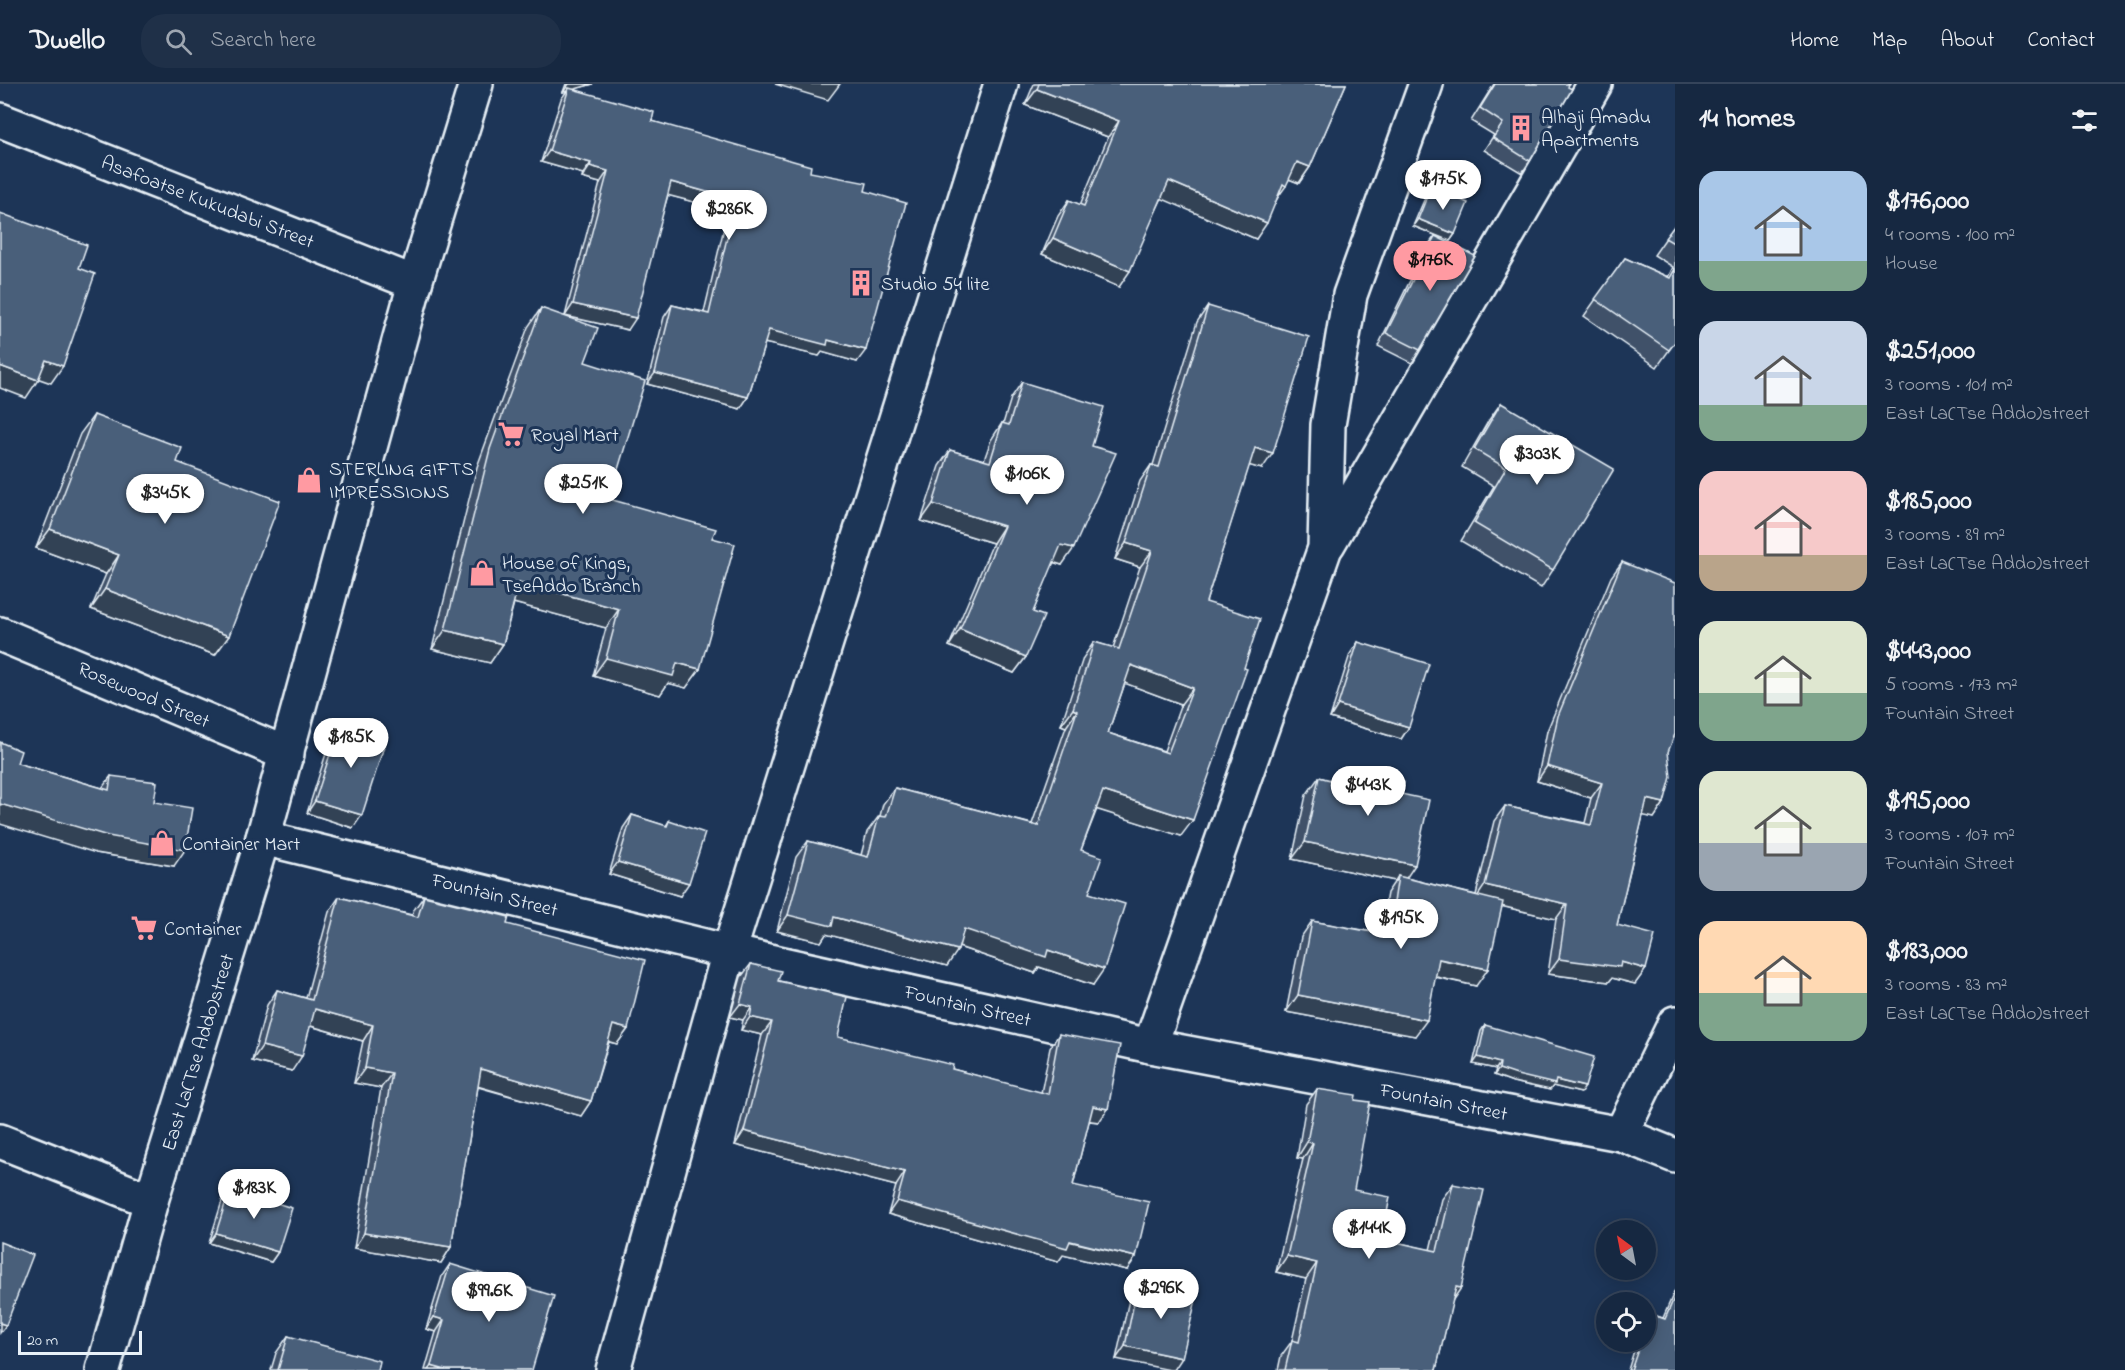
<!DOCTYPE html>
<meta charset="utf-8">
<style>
:root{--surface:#162841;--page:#1f3048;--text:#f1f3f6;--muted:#9ea6b1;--line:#35445a;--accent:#ff9aa2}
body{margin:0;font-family:"Indie Flower",sans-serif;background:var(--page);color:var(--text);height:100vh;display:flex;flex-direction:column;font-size:22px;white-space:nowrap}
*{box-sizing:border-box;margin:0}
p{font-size:20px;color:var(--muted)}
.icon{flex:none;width:33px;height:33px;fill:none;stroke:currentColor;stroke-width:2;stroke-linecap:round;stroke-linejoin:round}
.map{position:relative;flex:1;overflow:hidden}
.side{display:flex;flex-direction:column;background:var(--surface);width:450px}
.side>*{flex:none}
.needle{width:39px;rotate:328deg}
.controls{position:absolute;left:1596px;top:1136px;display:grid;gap:12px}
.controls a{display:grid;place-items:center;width:60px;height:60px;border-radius:50%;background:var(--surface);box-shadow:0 3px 15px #0003,0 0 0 2px var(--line);font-size:30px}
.scale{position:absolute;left:18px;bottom:15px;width:124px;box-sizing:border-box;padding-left:6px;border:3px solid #e8f1f8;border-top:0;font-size:16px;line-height:21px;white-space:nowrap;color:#e8f1f8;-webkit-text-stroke:4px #1d3557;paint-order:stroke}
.price{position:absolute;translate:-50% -51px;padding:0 14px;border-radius:21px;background:#fff;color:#222;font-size:20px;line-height:39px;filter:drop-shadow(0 2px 3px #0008)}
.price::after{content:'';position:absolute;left:50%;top:36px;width:18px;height:14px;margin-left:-9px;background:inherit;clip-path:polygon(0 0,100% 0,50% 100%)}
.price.current{background:var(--accent);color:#111}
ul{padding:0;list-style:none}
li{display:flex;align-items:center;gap:18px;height:150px;padding:0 24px}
li span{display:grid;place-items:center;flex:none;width:168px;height:120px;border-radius:18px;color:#555}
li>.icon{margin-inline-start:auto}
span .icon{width:72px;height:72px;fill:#fffc;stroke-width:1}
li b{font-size:26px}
h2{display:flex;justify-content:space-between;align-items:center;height:72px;padding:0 24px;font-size:26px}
header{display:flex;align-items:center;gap:36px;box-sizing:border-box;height:84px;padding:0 30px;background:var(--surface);border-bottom:2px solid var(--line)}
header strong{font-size:28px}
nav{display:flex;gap:33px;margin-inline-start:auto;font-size:21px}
.search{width:420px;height:54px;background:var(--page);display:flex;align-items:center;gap:15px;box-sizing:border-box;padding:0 21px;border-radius:24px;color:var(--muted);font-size:22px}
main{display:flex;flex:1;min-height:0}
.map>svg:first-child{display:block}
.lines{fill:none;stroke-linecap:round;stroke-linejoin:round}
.street-casing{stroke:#e8f1f8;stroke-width:38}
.secondary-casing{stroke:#e8f1f8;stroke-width:38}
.street{stroke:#1d3557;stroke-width:33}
.secondary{stroke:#1d3557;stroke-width:33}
.wall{fill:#3f5169;stroke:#e8f1f8;stroke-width:1.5;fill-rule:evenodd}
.shaded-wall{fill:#334255;stroke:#e8f1f8;stroke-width:1.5}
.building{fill:#495e7a;stroke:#e8f1f8;stroke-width:1.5;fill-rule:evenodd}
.labels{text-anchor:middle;stroke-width:6;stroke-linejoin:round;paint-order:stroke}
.poi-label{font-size:20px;fill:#e8f1f8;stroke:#1d3557;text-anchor:start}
.street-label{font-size:20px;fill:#e8f1f8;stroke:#1d3557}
</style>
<header>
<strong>Dwello</strong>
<div class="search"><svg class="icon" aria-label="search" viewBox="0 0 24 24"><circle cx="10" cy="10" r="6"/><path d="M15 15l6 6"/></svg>Search here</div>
<nav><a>Home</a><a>Map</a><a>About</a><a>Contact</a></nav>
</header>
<main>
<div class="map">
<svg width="1675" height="1286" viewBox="0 0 1675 1286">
<rect width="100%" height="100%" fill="#1d3557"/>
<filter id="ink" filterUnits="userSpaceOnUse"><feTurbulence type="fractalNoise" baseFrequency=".0167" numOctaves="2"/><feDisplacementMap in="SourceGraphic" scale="12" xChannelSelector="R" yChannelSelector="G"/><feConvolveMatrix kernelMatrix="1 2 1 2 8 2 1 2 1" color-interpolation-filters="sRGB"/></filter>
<g filter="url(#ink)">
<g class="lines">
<g class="street-casing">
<g id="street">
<polyline points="415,199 476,0"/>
<polyline points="1328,460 1595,0"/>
<polyline points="0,550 287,670"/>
<polyline points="263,754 729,868 1150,962 1621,1050 1675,1072"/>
<polyline points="1150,962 1325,464 1328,341 1350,211 1426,0"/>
<polyline points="1621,1050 1675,939"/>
<polyline points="0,1057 151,1117"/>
<polyline points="613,1286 729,868 1001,0"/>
</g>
</g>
<g class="secondary-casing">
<polyline id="secondary" points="0,36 415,199 263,754 151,1117 103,1286"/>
</g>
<use href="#street" class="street"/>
<use href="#secondary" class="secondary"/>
</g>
<g class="wall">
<polygon points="566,0 593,0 574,5 652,37 865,107 857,278 822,268 819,272 765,259 748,313 740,325 647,300 664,233 672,221 704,228 728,127 668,111 628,246 565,232 600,99 582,94 583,90 541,78 561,15 567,7 563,8"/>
<polygon points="1034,0 1346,0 1310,83 1299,99 1289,95 1277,115 1256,155 1162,114 1119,203 1042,170 1058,132 1069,116 1080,121 1108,53 1025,21"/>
<polygon points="1494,0 1569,0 1530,77 1522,89 1484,66 1494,51 1471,37"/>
<polygon points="1431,103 1455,150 1450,157 1413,142 1427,109"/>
<polygon points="1675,141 1675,258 1657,283 1584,232 1625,174 1668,193 1673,183 1654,171"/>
<polygon points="1435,152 1420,266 1412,279 1378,262 1426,164"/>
<path d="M1208,222L1262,385L1249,381L1206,518L1181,752L1097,725L1081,766L1089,809L1093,901L1039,883L1035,889L959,863L947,882L826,850L821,858L777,847L796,773L808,757L861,771L867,748L879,732H880L883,720L895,704L1032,740L1066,643L1061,641L1083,574L1094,558L1113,564L1140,483L1115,475L1140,397L1151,381H1153L1197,238ZM1125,599L1181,620L1164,667L1108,649Z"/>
<polygon points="541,224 585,278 609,415 712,454 700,585 686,604 668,599 660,611 593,592 606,544 514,519 503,560 490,579 432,565 477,383 528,243"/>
<polygon points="1022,298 1092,362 1062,481 1053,478 1033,528 1026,573 1014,589 949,562 993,459 921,437 939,382 950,366 984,376 991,356 1002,339 1003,340 1011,314"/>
<polygon points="1501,319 1553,486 1541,504 1461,457 1494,402 1462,383 1489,336"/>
<polygon points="94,331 177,378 215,571 91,525 106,490 36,464 80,350"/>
<polygon points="1622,478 1668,668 1664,719 1654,734 1643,731 1617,841 1646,885 1635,900 1612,894 1609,898 1548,890 1556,835 1502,822 1476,902 1435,893 1415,952 1286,928 1301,853 1312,837 1380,849 1387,809 1395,797 1292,775 1306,711 1319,693 1337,698 1346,685 1401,710 1406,794 1476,811 1494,737 1505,722 1585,739 1591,714 1537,697 1547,647 1611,493"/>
<polygon points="1358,558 1409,643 1401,655 1330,634 1350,570"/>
<polygon points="340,639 353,744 307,729 332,651"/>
<polygon points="17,679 102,704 111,692 154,718 174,782 96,769"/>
<polygon points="632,731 666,742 669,737 680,812 609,790 623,744"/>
<polygon points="424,812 507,840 628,945 617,960 609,958 591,1017 581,1032 478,1003 451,1163 441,1179 354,1164 381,1004 354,999 363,957 310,942 292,987 252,977 267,921 277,906 306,914 329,828 339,813 412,831 413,827"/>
<polygon points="751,880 778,897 838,953 952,985 1041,1009 1050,964 1059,950 1099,1038 1089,1037 1073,1101 1127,1186 1063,1171 1058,1178 888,1130 896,1102 735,1061 762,951 741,946 743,936 730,933 741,893"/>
<polygon points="1485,941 1581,1009 1553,1002 1550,1006 1513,998 1494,991 1496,985 1473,980 1481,947"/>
<polygon points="1317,1005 1354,1106 1382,1155 1430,1166 1442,1115 1453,1100 1452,1217 1436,1286 1278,1286 1281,1272 1292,1257 1306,1195 1276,1188 1303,1075 1297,1074 1306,1020"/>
<polygon points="230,1104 278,1168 271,1178 209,1159 223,1114"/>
<polygon points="450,1180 532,1286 425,1286 436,1248 426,1245 442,1192"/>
<polygon points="1138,1199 1197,1211 1116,1275 1130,1211"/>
<polygon points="1675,1206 1675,1286 1628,1286 1637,1257 1646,1257 1646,1236 1650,1230 1663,1234"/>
<polygon points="288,1252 378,1286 271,1286 276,1269"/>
</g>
<g class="shaded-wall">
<polygon points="569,0 593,0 568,7 569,4 567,7 563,8"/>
<polygon points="775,0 840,0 828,16"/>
<polygon points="1037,5 1119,37 1108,53 1025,21"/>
<polygon points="549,67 591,79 583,90 541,78"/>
<polygon points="1297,78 1310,83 1299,99 1286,94"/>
<polygon points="590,82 608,87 600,99 582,94"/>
<polygon points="1169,97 1267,139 1256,155 1158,113"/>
<polygon points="671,98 736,116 728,127 663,110"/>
<polygon points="1283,100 1286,102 1275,117"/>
<polygon points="1418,135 1455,150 1450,157 1413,142"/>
<polygon points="1053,154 1130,187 1119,203 1042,170"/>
<polygon points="573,220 636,234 628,246 565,232"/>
<polygon points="769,246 828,256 866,266 857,278 822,268 819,272 760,258"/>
<polygon points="46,276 63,282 51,299 34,293"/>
<polygon points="0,282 38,296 26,314 0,304"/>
<polygon points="655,289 748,313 740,325 647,300"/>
<polygon points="1255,364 1273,369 1262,385 1244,380"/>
<polygon points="933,420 1004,442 993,459 921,437"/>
<polygon points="50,445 119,471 106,490 36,464"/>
<polygon points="1126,459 1152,467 1140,483 1115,475"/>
<polygon points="1061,461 1074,464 1062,481 1049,477"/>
<polygon points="519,498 619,525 606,544 506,517"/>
<polygon points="105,505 229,552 215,571 91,525"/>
<polygon points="960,545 1026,573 1014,589 949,562"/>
<polygon points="445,546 503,560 490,579 432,565"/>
<polygon points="606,574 677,579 700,585 686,604 668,599 660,611 593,592"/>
<polygon points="1131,581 1193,604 1181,620 1119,597"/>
<polygon points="1338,621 1409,643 1401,655 1330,634"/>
<polygon points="1073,625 1077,627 1066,643 1061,641"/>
<polygon points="1547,682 1602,699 1591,714 1537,697"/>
<polygon points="1103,707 1193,736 1181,752 1092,724"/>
<polygon points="1647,715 1664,719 1654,734 1636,730"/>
<polygon points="315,717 362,731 353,744 307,729"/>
<polygon points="0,720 185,766 174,782 96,769 0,740"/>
<polygon points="1305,758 1415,781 1403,799 1398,792 1395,797 1292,775"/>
<polygon points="618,778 689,799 680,812 609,790"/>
<polygon points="1485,801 1567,820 1556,835 1475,816"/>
<polygon points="788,831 834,833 958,866 947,882 826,850 821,858 777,847"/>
<polygon points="964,845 1048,866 1104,885 1093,901 1039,883 1035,889 953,861"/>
<polygon points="1439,875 1488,885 1476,902 1428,891"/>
<polygon points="1559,875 1621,878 1646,885 1635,900 1612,894 1609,898 1548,890"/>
<polygon points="1298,911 1427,936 1415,952 1286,928"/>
<polygon points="740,920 752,923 743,936 730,933"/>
<polygon points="315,925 373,941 363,957 304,940"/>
<polygon points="750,933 772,938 762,951 741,946"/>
<polygon points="613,941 628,945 617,960 603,956"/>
<polygon points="262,962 302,972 292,987 252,977"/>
<polygon points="1478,973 1500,979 1496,985 1473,980"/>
<polygon points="365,984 392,989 381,1004 354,999"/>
<polygon points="481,985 591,1017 581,1032 470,1000"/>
<polygon points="1499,985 1556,996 1585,1003 1581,1009 1553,1002 1550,1006 1513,998 1494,991"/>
<polygon points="1093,1022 1108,1025 1099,1038 1084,1036"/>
<polygon points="744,1047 905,1088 896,1102 735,1061"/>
<polygon points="1307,1058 1313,1059 1303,1075 1297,1074"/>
<polygon points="897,1117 1136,1173 1127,1186 1063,1171 1058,1178 888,1130"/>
<polygon points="216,1149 278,1168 271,1178 209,1159"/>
<polygon points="364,1149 451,1163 441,1179 354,1164"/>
<polygon points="1287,1172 1317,1179 1306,1195 1276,1188"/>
<polygon points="1456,1203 1461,1204 1450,1220"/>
<polygon points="434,1233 444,1236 436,1248 426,1245"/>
<polygon points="0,1239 6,1241 0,1249"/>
<polygon points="1125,1262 1182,1274 1174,1286 1170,1286 1116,1275"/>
<polygon points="431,1282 446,1286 428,1286"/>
</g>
<g class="building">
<polygon points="1039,0 1346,0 1310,83 1297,78 1286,102 1283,100 1267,139 1169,97 1130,187 1053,154 1069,116 1084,122 1119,37 1037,5"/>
<polygon points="1495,0 1569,0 1568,3 1572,5 1530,77 1493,54 1503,39 1480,24"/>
<polygon points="569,4 654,28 652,37 811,82 810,88 867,99 865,107 906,119 866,266 828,256 827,261 769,246 748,313 655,289 672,221 709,230 736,116 671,98 636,234 573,220 608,87 590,82 591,79 549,67"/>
<polygon points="1431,103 1468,119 1455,150 1418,135"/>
<polygon points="0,129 87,161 79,184 95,190 63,282 46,276 38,296 0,282"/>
<polygon points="1675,141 1675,160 1665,154"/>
<polygon points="1435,152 1475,172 1420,266 1386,249"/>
<polygon points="1625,174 1670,194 1675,185 1675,258 1669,266 1595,215"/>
<path d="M1208,222L1309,253L1273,369L1255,364L1206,518L1260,535L1244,584L1247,585L1193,736L1103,707L1081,766L1102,773L1089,809L1125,820L1104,885L1048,866L1046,873L964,845L958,866L834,833L832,842L788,831L808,757L868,773L879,732L886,733L895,704L1038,742L1077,627L1073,625L1094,558L1119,565L1152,467L1126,459L1151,381L1159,383ZM1131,581L1193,604L1168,669L1108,649Z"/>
<polygon points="541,224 598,244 585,278 645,297 609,415 716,445 712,454 735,460 700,585 677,579 673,592 606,574 619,525 519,498 503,560 445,546 490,365"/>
<polygon points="1022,298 1104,323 1092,362 1116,369 1074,464 1061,461 1033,528 1044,532 1026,573 960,545 1004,442 933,420 950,366 990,378 1002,339 1009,341"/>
<polygon points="1501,319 1614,385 1553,486 1474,439 1506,384 1474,365"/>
<polygon points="94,331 182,364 177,378 280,417 229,552 105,505 119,471 50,445"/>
<polygon points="1622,478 1675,499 1675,650 1668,668 1671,693 1664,719 1647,715 1617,841 1655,851 1646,885 1621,878 1620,883 1559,875 1567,820 1485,801 1505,722 1591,741 1602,699 1547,682 1558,632"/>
<polygon points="1358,558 1429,580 1409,643 1338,621"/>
<polygon points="340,639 387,653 362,731 315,717"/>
<polygon points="0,658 21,667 17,679 109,706 111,692 157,698 154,718 192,724 185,766 108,752 0,720"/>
<polygon points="1346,685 1404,698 1401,710 1429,716 1415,781 1305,758 1319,693 1342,699"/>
<polygon points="632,731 667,742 669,737 705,749 689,799 618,778"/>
<polygon points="1398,792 1503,818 1488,885 1439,875 1427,936 1298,911 1312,837 1389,851"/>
<polygon points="424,812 509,833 507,840 645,876 628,945 613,941 591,1017 481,985 451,1163 364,1149 392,989 365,984 373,941 315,925 302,972 262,962 277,906 312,916 339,813 418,833"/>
<polygon points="751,880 781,887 778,897 847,913 838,953 953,981 952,985 1048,1010 1059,950 1120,961 1108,1025 1093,1022 1073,1101 1149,1118 1136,1173 1070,1157 1067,1164 897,1117 905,1088 744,1047 772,938 750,933 752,923 740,920"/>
<polygon points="1485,941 1594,973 1585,1003 1556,996 1555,1000 1517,991 1499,985 1500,979 1478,973"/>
<polygon points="1317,1005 1356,1011 1355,1016 1370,1018 1354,1106 1390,1113 1382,1155 1437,1167 1453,1100 1484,1106 1461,1204 1456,1203 1436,1286 1285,1286 1292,1256 1299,1258 1317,1179 1287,1172 1313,1059 1307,1058"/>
<polygon points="230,1104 292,1124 278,1168 216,1149"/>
<polygon points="0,1158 33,1171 6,1241 0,1239"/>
<polygon points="450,1180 554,1212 532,1286 446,1286 431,1282 444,1236 434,1233"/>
<polygon points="1138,1199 1197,1211 1182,1274 1125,1262"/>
<polygon points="1675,1212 1675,1286 1631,1286 1641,1257 1646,1257 1646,1243 1650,1230 1665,1235"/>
<polygon points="288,1252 380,1277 378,1286 278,1286"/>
</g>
</g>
<defs>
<g id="building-bare" transform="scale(2.07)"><path d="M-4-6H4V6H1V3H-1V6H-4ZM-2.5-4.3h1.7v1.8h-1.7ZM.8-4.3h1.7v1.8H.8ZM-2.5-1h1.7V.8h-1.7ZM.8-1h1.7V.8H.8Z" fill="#ff9aa2" stroke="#1d3557" stroke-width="2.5" paint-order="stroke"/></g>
<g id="supermarket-bare" transform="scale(2.07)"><path d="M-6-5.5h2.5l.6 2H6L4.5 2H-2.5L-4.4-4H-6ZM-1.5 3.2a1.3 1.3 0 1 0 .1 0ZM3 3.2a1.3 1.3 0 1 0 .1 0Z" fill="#ff9aa2" stroke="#1d3557" stroke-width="2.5" paint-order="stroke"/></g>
<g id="shop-bare" transform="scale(2.07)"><path d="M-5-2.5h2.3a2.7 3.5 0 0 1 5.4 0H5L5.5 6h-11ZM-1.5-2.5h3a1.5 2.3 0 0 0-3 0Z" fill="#ff9aa2" stroke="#1d3557" stroke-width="2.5" paint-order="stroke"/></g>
</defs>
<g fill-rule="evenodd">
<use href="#building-bare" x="1521" y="44"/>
<use href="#building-bare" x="861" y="199"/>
<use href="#supermarket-bare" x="511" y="350"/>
<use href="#shop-bare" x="309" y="396"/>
<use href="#shop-bare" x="482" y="489"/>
<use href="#shop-bare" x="162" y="759"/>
<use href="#supermarket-bare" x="144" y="844"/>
</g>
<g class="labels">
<g class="poi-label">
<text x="1541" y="39">Alhaji Amadu<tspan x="1541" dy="23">Apartments</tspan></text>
<text x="881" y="206">Studio 54 lite</text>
<text x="531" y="357">Royal Mart</text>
<text x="329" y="391">STERLING GIFTS<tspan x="329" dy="23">IMPRESSIONS</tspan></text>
<text x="502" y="485">House of Kings,<tspan x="502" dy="23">TseAddo Branch</tspan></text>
<text x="182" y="766">Container Mart</text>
<text x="164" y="851">Container</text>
</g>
<g class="street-label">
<text transform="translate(208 117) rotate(21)" y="7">Asafoatse Kukudabi Street</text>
<text transform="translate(144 610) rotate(23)" y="7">Rosewood Street</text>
<text transform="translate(495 810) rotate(14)" y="7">Fountain Street</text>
<text transform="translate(968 921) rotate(13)" y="7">Fountain Street</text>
<text transform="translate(197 968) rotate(-73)" y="7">East La(Tse Addo)street</text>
<text transform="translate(1444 1017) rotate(11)" y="7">Fountain Street</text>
</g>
</g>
</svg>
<div class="controls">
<a><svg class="needle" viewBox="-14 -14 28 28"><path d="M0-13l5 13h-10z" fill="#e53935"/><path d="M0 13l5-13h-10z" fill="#9ea6b1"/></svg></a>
<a><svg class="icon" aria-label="locate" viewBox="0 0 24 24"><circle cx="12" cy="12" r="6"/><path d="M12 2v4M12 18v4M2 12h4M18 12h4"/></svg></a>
</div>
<div class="scale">20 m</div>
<b class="price" style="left:1443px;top:127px">$175K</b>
<b class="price" style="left:729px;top:157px">$286K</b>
<b class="price current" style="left:1430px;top:208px">$176K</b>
<b class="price" style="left:1537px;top:402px">$303K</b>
<b class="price" style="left:1027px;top:422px">$106K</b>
<b class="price" style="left:583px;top:431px">$251K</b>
<b class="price" style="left:165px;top:441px">$345K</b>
<b class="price" style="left:351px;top:685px">$185K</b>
<b class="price" style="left:1368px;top:733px">$443K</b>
<b class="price" style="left:1401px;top:866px">$195K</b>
<b class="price" style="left:254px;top:1136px">$183K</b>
<b class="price" style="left:1369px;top:1176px">$144K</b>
<b class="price" style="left:1161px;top:1236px">$296K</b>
<b class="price" style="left:489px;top:1239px">$99.6K</b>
</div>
<section class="side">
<h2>14 homes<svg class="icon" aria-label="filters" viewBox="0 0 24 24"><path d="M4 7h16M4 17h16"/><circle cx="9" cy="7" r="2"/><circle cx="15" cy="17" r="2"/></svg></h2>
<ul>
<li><span style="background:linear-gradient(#a9c7e8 75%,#7fa58c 0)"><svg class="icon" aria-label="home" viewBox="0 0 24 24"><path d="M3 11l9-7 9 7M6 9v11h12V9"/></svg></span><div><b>$176,000</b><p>4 rooms · 100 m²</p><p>House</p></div></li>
<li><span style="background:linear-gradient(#c9d6e8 70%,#7fa58c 0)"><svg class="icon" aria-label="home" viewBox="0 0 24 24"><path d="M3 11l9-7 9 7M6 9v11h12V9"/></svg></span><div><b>$251,000</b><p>3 rooms · 101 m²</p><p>East La(Tse Addo)street</p></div></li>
<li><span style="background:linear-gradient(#f6c9c9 70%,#b9a48a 0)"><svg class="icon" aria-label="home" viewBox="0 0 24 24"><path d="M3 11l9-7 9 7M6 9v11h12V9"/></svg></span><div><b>$185,000</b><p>3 rooms · 89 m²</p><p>East La(Tse Addo)street</p></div></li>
<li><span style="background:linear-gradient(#dfe7d0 60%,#7fa58c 0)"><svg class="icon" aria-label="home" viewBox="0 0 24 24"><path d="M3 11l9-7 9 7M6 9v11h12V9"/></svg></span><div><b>$443,000</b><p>5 rooms · 173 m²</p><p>Fountain Street</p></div></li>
<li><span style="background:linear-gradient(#dfe7d0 60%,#9aa5b1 0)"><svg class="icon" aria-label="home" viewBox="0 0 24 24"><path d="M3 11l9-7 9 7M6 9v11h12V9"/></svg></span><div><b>$195,000</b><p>3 rooms · 107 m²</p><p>Fountain Street</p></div></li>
<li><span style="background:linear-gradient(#ffd9b3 60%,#7fa58c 0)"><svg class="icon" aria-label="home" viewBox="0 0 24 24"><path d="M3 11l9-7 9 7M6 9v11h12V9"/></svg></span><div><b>$183,000</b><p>3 rooms · 83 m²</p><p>East La(Tse Addo)street</p></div></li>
</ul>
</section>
</main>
